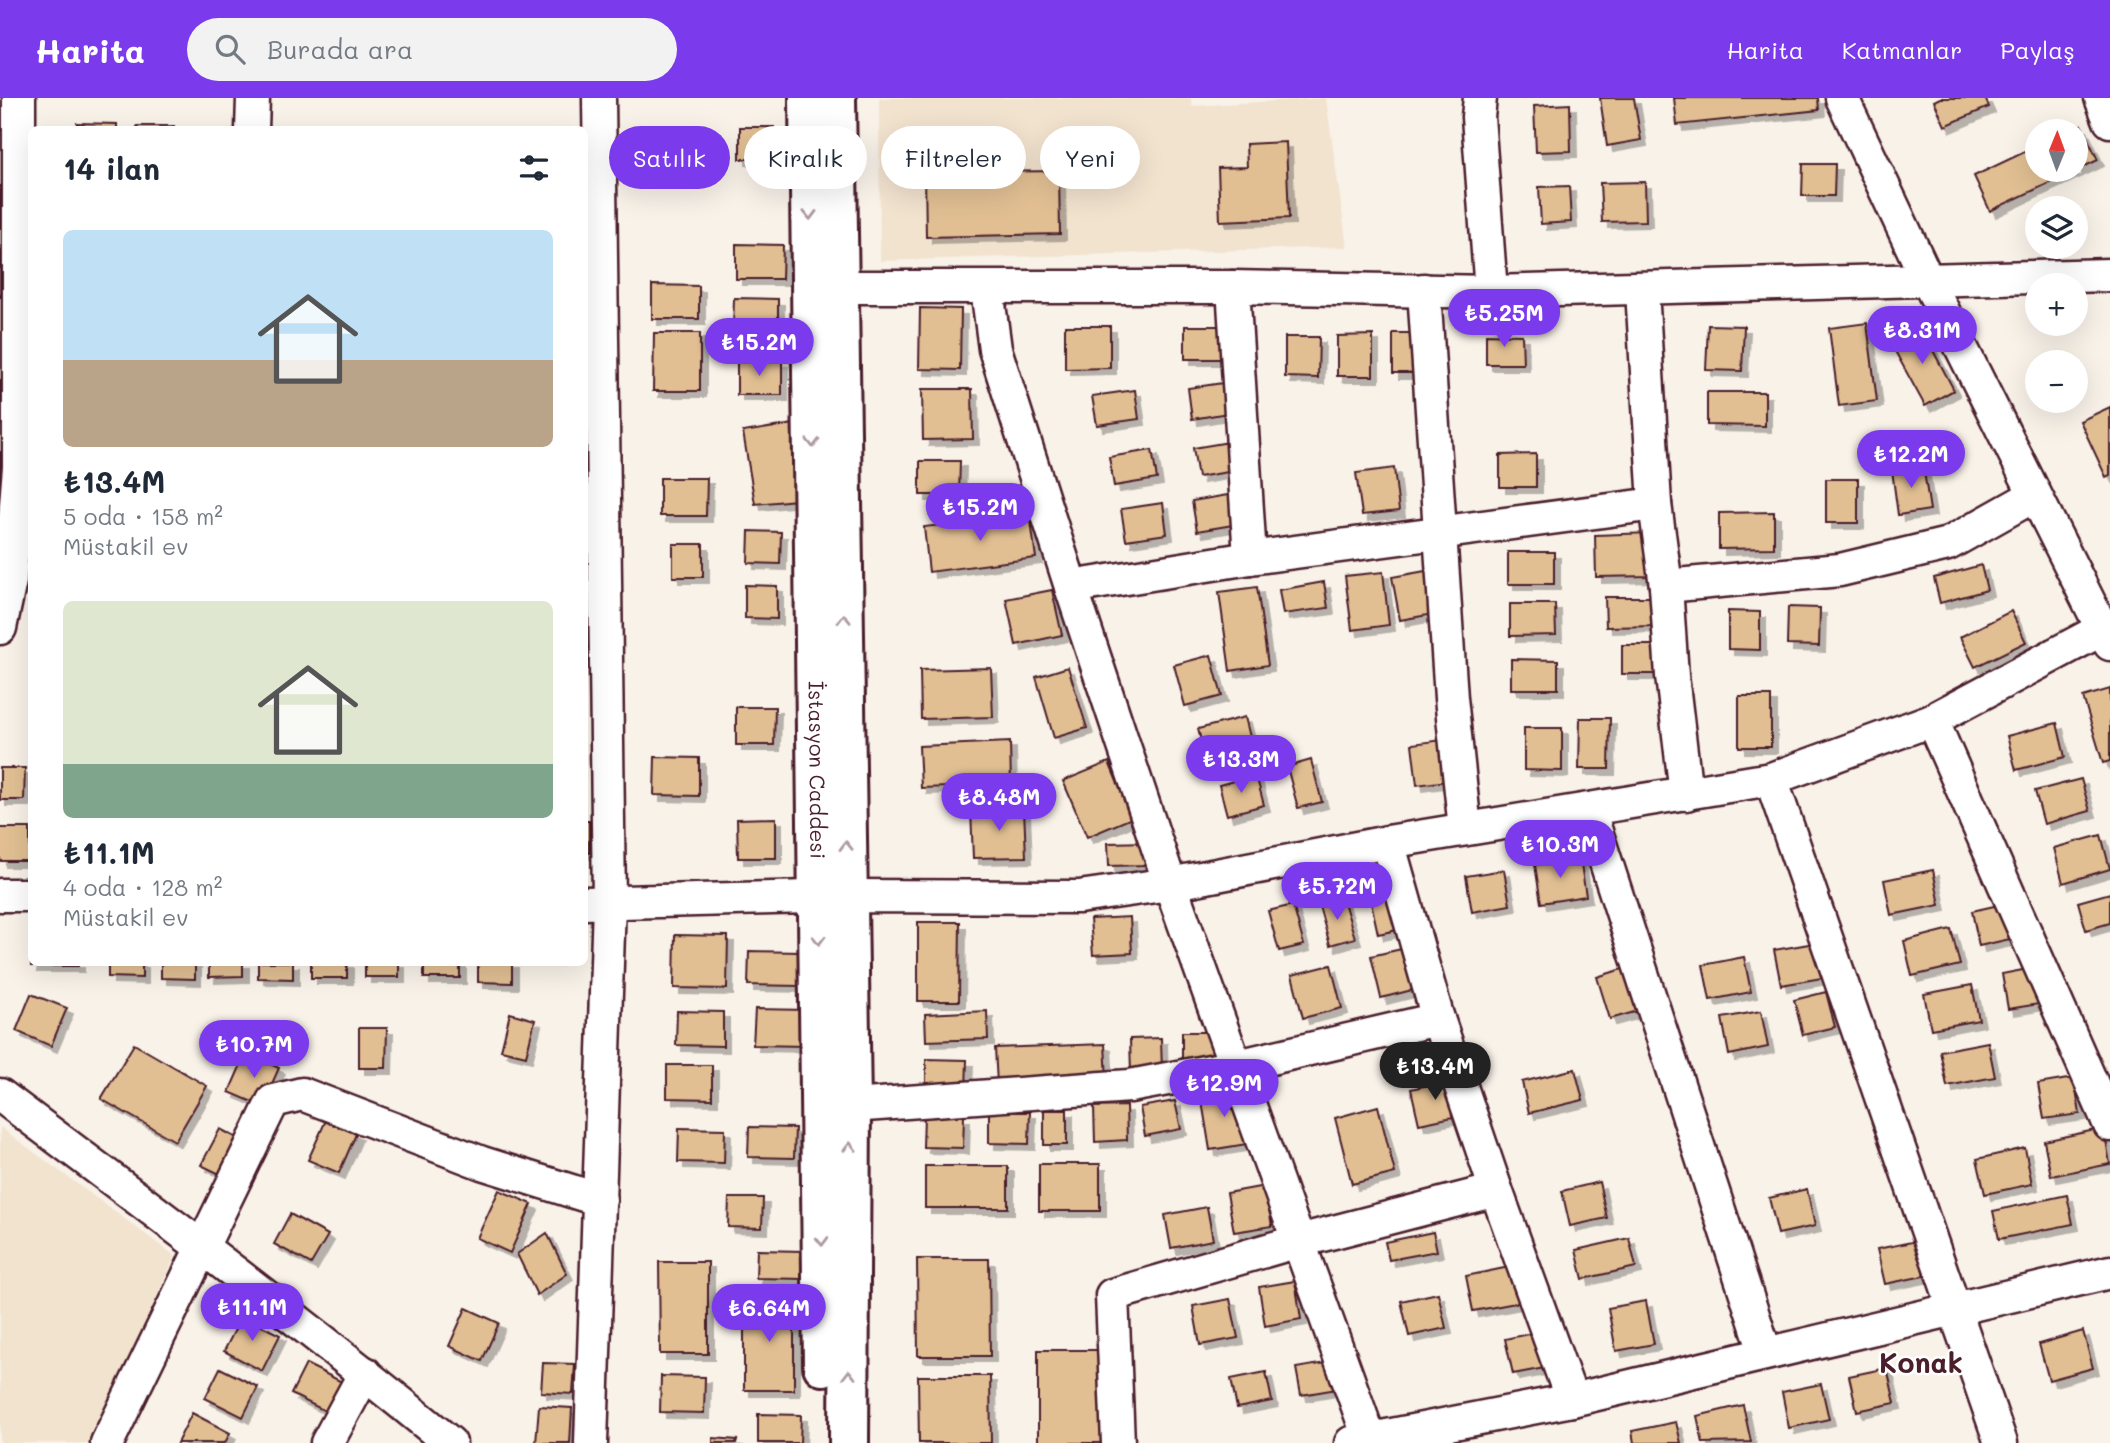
<!DOCTYPE html>
<html lang="tr">
<meta charset="utf-8">
<style>
:root{--surface:#fff;--page:#f2f2f3;--text:#1f2937;--muted:#747a83;--accent:#7c3aed}
body{margin:0;font-family:Mali,sans-serif;background:var(--page);color:var(--text);height:100vh;display:flex;flex-direction:column;font-size:26px;white-space:nowrap}
*{box-sizing:border-box;margin:0}
p{font-size:23px;color:var(--muted)}
.icon{flex:none;width:38px;height:38px;fill:none;stroke:currentColor;stroke-width:2;stroke-linecap:round;stroke-linejoin:round}
.map{position:relative;flex:1;overflow:hidden}
.side{position:absolute;left:28px;top:28px;width:560px;height:840px;display:flex;flex-direction:column;background:var(--surface);border-radius:10px;box-shadow:0 7px 28px #0002}
.side>*{flex:none}
.guide{position:absolute;left:609px;top:28px;width:665px;height:63px;display:flex;gap:14px}
.needle{width:46px;rotate:1deg}
.buttons{position:absolute;left:2025px;top:21px;display:grid;gap:14px}
.buttons a{display:grid;place-items:center;width:63px;height:63px;border-radius:50%;background:var(--surface);box-shadow:0 7px 28px #0002;font-size:35px}
.price{position:absolute;translate:-50% -60px;padding:0 16px;border-radius:24px;background:var(--accent);color:#fff;font-size:23px;line-height:46px;filter:drop-shadow(0 2px 4px #0008)}
.price::after{content:'';position:absolute;left:50%;top:42px;width:21px;height:16px;margin-left:-10px;background:inherit;clip-path:polygon(0 0,100% 0,50% 100%)}
.price.selected{background:#222;color:#fff}
ul{padding:0;list-style:none}
li{display:grid;align-content:center;gap:14px;height:371px;padding:0 35px}
li span{display:grid;place-items:center;height:217px;border-radius:10px;color:#555}
li>.icon{margin-inline-start:auto}
span .icon{width:126px;height:126px;fill:#fffc;stroke-width:1}
li b{font-size:30px}
h2{display:flex;justify-content:space-between;align-items:center;height:84px;padding:0 35px;font-size:30px}
.pill{padding:0 24px;border-radius:32px;background:var(--surface);box-shadow:0 7px 28px #0002;font-size:24px;line-height:63px}
.pill.selected{background:var(--accent);color:#fff}
header{display:flex;align-items:center;gap:42px;box-sizing:border-box;height:98px;padding:0 35px;background:var(--accent);color:#fff}
header strong{font-size:33px}
nav{display:flex;gap:38px;margin-inline-start:auto;font-size:24px}
.search{width:490px;height:63px;background:var(--page);display:flex;align-items:center;gap:18px;box-sizing:border-box;padding:0 24px;border-radius:38px;color:var(--muted);font-size:26px}
.map>svg:first-child{display:block}
.built{fill:#f2e3cf}
.building{fill:#e1bf93;stroke:#4a1f2b;stroke-width:2;filter:url(#shadow)}
.lines{fill:none;stroke-linecap:round;stroke-linejoin:round}
.minor-casing{stroke:#4a1f2b;stroke-width:37}
.major-casing{stroke:#4a1f2b;stroke-width:44}
.minor{stroke:#fff;stroke-width:32}
.major{stroke:#fff;stroke-width:38}
.oneway{stroke:#ae9aa0}
.labels{text-anchor:middle;stroke-width:5;stroke-linejoin:round;paint-order:stroke}
.street-label{font-size:21px;fill:#4a1f2b;stroke:#fff}
.district-label{font-size:28px;font-weight:bold;fill:#4a1f2b;stroke:#fff}
</style>
<header>
<strong>Harita</strong>
<div class="search"><svg class="icon" aria-label="search" viewBox="0 0 24 24"><circle cx="10" cy="10" r="6"/><path d="M15 15l6 6"/></svg>Burada ara</div>
<nav><a>Harita</a><a>Katmanlar</a><a>Paylaş</a></nav>
</header>
<div class="map">
<svg width="2110" height="1345" viewBox="0 0 2110 1345">
<defs>
<filter id="shadow"><feDropShadow dx="6" dy="6" stdDeviation="0" flood-color="#0004"/></filter>
</defs>
<rect width="100%" height="100%" fill="#f9f2e9"/>
<filter id="ink" filterUnits="userSpaceOnUse"><feTurbulence type="fractalNoise" baseFrequency=".0143" numOctaves="2"/><feDisplacementMap in="SourceGraphic" scale="14" xChannelSelector="R" yChannelSelector="G"/><feConvolveMatrix kernelMatrix="1 2 1 2 8 2 1 2 1" color-interpolation-filters="sRGB"/></filter>
<g filter="url(#ink)">
<g class="built">
<polygon points="879,0 1191,0 1192,8 1326,0 1347,149 880,163"/>
<polygon points="0,1029 175,1158 91,1345 0,1345"/>
</g>
<g class="building">
<polygon points="1600,0 1634,0 1641,42 1607,48"/>
<polygon points="1674,0 1818,0 1819,12 1677,27"/>
<polygon points="1940,0 1985,0 1989,9 1945,28 1934,3"/>
<polygon points="1570,6 1571,53 1536,54 1534,8"/>
<polygon points="77,25 117,26 117,32 77,32"/>
<polygon points="2081,27 2098,62 1990,113 1974,78 2037,48 2037,72 2076,72 2076,33 2067,33"/>
<rect x="137" y="28" width="37" height="4"/>
<rect x="740" y="29" width="34" height="32"/>
<polygon points="1286,44 1289,120 1220,123 1218,70 1247,69 1246,46"/>
<polygon points="1803,66 1835,66 1834,98 1802,98"/>
<polygon points="1059,73 1060,136 926,139 925,75"/>
<polygon points="1645,84 1646,123 1602,124 1600,85"/>
<polygon points="0,88 11,88 10,130 0,130"/>
<polygon points="1569,88 1571,124 1541,126 1539,89"/>
<polygon points="736,146 783,147 782,181 736,181"/>
<polygon points="0,153 14,153 14,200 0,199"/>
<polygon points="652,187 699,188 699,221 652,221"/>
<polygon points="734,200 778,201 778,233 733,232"/>
<polygon points="920,210 961,211 960,272 919,271"/>
<polygon points="1867,225 1877,303 1839,308 1829,230"/>
<polygon points="1708,227 1744,228 1742,273 1706,272"/>
<polygon points="1065,228 1110,228 1110,270 1065,271"/>
<polygon points="1185,228 1230,228 1229,261 1185,261"/>
<polygon points="1920,228 1954,292 1925,308 1890,244"/>
<polygon points="654,235 700,235 700,293 653,293"/>
<rect x="1393" y="235" width="34" height="40"/>
<polygon points="1486,236 1522,237 1523,266 1486,266"/>
<polygon points="1373,237 1373,278 1337,278 1337,238"/>
<polygon points="1285,239 1319,239 1318,280 1285,279"/>
<rect x="737" y="263" width="45" height="34"/>
<polygon points="0,282 19,283 18,327 0,327"/>
<polygon points="1230,284 1234,314 1192,321 1188,290"/>
<polygon points="922,291 972,291 973,341 923,342"/>
<polygon points="1135,292 1139,321 1097,327 1092,298"/>
<polygon points="1707,294 1765,294 1765,328 1707,327"/>
<polygon points="2110,309 2110,377 2106,379 2080,323"/>
<polygon points="794,326 807,401 755,406 743,334"/>
<polygon points="1235,343 1240,372 1198,379 1193,350"/>
<polygon points="1152,352 1157,381 1114,388 1109,359"/>
<polygon points="0,354 10,355 10,386 0,386"/>
<polygon points="1536,356 1536,389 1500,389 1500,357"/>
<polygon points="920,363 960,363 959,397 920,397"/>
<polygon points="1923,367 1930,412 1898,417 1892,372"/>
<polygon points="1394,370 1399,413 1362,417 1356,375"/>
<polygon points="660,380 707,380 706,418 660,418"/>
<rect x="1826" y="381" width="32" height="44"/>
<polygon points="1234,396 1239,426 1197,433 1192,403"/>
<polygon points="1163,405 1167,436 1126,442 1121,411"/>
<polygon points="1774,414 1774,450 1719,451 1719,415"/>
<polygon points="1030,416 1036,460 929,474 924,429"/>
<rect x="584" y="430" width="4" height="32"/>
<polygon points="749,433 781,434 780,466 748,465"/>
<polygon points="1651,435 1652,478 1596,479 1595,437"/>
<rect x="673" y="446" width="30" height="33"/>
<rect x="1508" y="454" width="46" height="32"/>
<polygon points="1981,467 1987,492 1940,505 1934,480"/>
<polygon points="1431,472 1439,515 1400,522 1392,479"/>
<polygon points="1383,474 1389,527 1352,532 1345,478"/>
<polygon points="1324,484 1328,510 1283,516 1279,492"/>
<polygon points="745,487 777,488 777,521 745,520"/>
<polygon points="1257,489 1268,567 1230,573 1219,494"/>
<polygon points="1052,492 1062,537 1016,547 1006,501"/>
<polygon points="1605,499 1659,499 1659,528 1606,529"/>
<polygon points="1510,506 1555,506 1556,537 1510,538"/>
<polygon points="1788,509 1820,510 1819,548 1787,547"/>
<polygon points="1728,513 1760,514 1760,552 1728,551"/>
<polygon points="2011,513 2026,544 1975,569 1960,539"/>
<rect x="1622" y="547" width="38" height="29"/>
<polygon points="1211,557 1222,598 1185,608 1174,567"/>
<polygon points="1511,561 1558,562 1558,591 1511,591"/>
<polygon points="1068,569 1087,630 1054,640 1036,579"/>
<polygon points="991,570 993,619 921,621 920,572"/>
<polygon points="2110,591 2110,663 2103,665 2083,599"/>
<rect x="1739" y="598" width="32" height="51"/>
<polygon points="736,609 775,609 774,647 736,647"/>
<polygon points="1245,619 1253,651 1206,663 1198,631"/>
<polygon points="1580,620 1610,620 1609,671 1579,671"/>
<polygon points="2057,625 2065,659 2016,672 2007,638"/>
<polygon points="1524,630 1562,630 1562,673 1524,672"/>
<polygon points="1450,641 1455,682 1417,687 1412,646"/>
<polygon points="1010,644 1011,687 921,690 919,648"/>
<polygon points="655,659 699,660 699,698 654,697"/>
<polygon points="1311,662 1322,704 1298,710 1287,669"/>
<polygon points="1109,664 1132,720 1087,739 1063,683"/>
<polygon points="0,670 25,670 24,702 0,702"/>
<polygon points="1256,677 1264,707 1227,717 1219,687"/>
<polygon points="2081,681 2090,713 2044,726 2035,693"/>
<polygon points="1024,710 1026,759 973,760 971,712"/>
<polygon points="776,720 776,760 738,760 737,721"/>
<rect x="584" y="723" width="5" height="32"/>
<rect x="0" y="730" width="30" height="33"/>
<polygon points="2101,737 2110,771 2063,785 2054,750"/>
<polygon points="1148,744 1149,767 1109,768 1108,745"/>
<polygon points="1580,760 1586,798 1541,805 1535,767"/>
<polygon points="1504,772 1510,807 1472,814 1466,778"/>
<polygon points="1933,772 1940,807 1891,817 1884,782"/>
<polygon points="1393,790 1402,831 1378,836 1369,795"/>
<polygon points="2110,795 2110,825 2086,832 2078,804"/>
<polygon points="1343,801 1355,840 1330,847 1319,808"/>
<polygon points="2003,806 2010,841 1979,848 1972,813"/>
<polygon points="1293,807 1304,847 1279,853 1268,813"/>
<polygon points="1130,819 1132,855 1093,857 1090,821"/>
<polygon points="918,824 960,824 959,903 918,903"/>
<polygon points="1951,831 1960,867 1912,878 1904,843"/>
<polygon points="675,837 728,838 727,891 674,890"/>
<polygon points="1815,845 1822,880 1781,887 1774,852"/>
<polygon points="1410,849 1420,890 1381,900 1371,858"/>
<polygon points="749,853 800,854 799,888 748,887"/>
<polygon points="1744,859 1751,894 1710,902 1703,867"/>
<polygon points="32,862 32,864 78,864 78,868 31,868"/>
<polygon points="108,864 142,864 142,880 108,879"/>
<polygon points="161,864 195,864 195,881 161,880"/>
<polygon points="209,864 243,864 243,878 209,879"/>
<polygon points="258,864 293,864 293,881 258,880"/>
<rect x="311" y="864" width="36" height="16"/>
<rect x="365" y="864" width="34" height="15"/>
<rect x="424" y="864" width="36" height="16"/>
<polygon points="478,864 512,864 512,885 478,884"/>
<polygon points="1331,867 1342,910 1303,920 1292,877"/>
<polygon points="1632,868 1645,911 1610,921 1597,879"/>
<polygon points="2033,870 2039,906 2008,911 2002,876"/>
<polygon points="1972,887 1979,922 1931,931 1924,896"/>
<polygon points="1826,894 1835,929 1803,937 1794,902"/>
<polygon points="31,896 67,910 51,948 16,933"/>
<polygon points="755,911 808,912 806,948 753,947"/>
<polygon points="677,913 723,914 723,948 676,947"/>
<polygon points="987,913 988,941 926,943 925,916"/>
<polygon points="1761,913 1768,949 1729,957 1722,920"/>
<polygon points="510,915 535,922 526,958 501,952"/>
<polygon points="359,930 387,930 386,970 359,970"/>
<rect x="1182" y="934" width="32" height="35"/>
<polygon points="1161,940 1162,974 1131,975 1130,941"/>
<polygon points="1988,944 1995,979 1947,988 1940,953"/>
<polygon points="134,946 207,988 175,1043 101,1001"/>
<polygon points="1105,946 1107,981 997,986 995,950"/>
<polygon points="246,955 279,970 262,1008 229,994"/>
<polygon points="926,961 967,962 966,993 926,992"/>
<polygon points="667,967 712,967 712,1001 667,1000"/>
<polygon points="1575,971 1583,1002 1529,1015 1522,984"/>
<polygon points="2074,980 2080,1016 2044,1021 2038,986"/>
<polygon points="1450,982 1458,1018 1419,1026 1411,991"/>
<polygon points="1239,991 1247,1046 1210,1052 1201,997"/>
<polygon points="1175,1003 1181,1031 1145,1038 1140,1009"/>
<polygon points="1126,1008 1127,1042 1095,1044 1094,1009"/>
<polygon points="1378,1008 1395,1075 1352,1086 1335,1020"/>
<rect x="1044" y="1012" width="23" height="35"/>
<polygon points="989,1014 1030,1014 1029,1046 989,1045"/>
<polygon points="924,1018 964,1018 963,1050 923,1049"/>
<polygon points="326,1022 356,1036 339,1075 308,1062"/>
<polygon points="749,1029 795,1030 794,1060 748,1059"/>
<polygon points="679,1030 725,1031 724,1065 678,1064"/>
<polygon points="2104,1030 2110,1066 2051,1078 2044,1043"/>
<polygon points="220,1031 245,1044 226,1079 201,1067"/>
<polygon points="2025,1050 2032,1086 1985,1096 1977,1061"/>
<rect x="1039" y="1066" width="61" height="47"/>
<rect x="925" y="1068" width="83" height="42"/>
<polygon points="1599,1084 1607,1120 1570,1128 1562,1093"/>
<polygon points="1265,1088 1272,1128 1234,1134 1227,1095"/>
<polygon points="1807,1091 1815,1128 1778,1136 1769,1100"/>
<polygon points="499,1092 532,1106 510,1155 477,1140"/>
<polygon points="2067,1097 2073,1126 1999,1141 1993,1113"/>
<polygon points="729,1100 763,1100 762,1130 728,1129"/>
<polygon points="1207,1109 1213,1142 1171,1150 1165,1117"/>
<polygon points="290,1116 328,1137 311,1166 274,1146"/>
<polygon points="1433,1134 1437,1153 1389,1162 1385,1144"/>
<polygon points="547,1135 567,1176 537,1197 517,1156"/>
<polygon points="1629,1140 1636,1169 1583,1181 1576,1152"/>
<polygon points="1917,1143 1924,1178 1885,1186 1877,1151"/>
<polygon points="757,1152 804,1153 803,1181 756,1180"/>
<polygon points="917,1161 989,1161 990,1258 918,1258"/>
<polygon points="659,1164 708,1164 708,1256 660,1256"/>
<polygon points="1514,1168 1521,1204 1473,1213 1466,1178"/>
<polygon points="1295,1183 1301,1221 1265,1228 1259,1189"/>
<polygon points="1438,1195 1446,1230 1409,1238 1401,1203"/>
<rect x="744" y="1200" width="50" height="92"/>
<polygon points="1230,1201 1238,1240 1200,1247 1193,1208"/>
<polygon points="1646,1203 1654,1246 1616,1253 1608,1210"/>
<polygon points="466,1210 499,1225 482,1263 449,1248"/>
<polygon points="242,1218 280,1237 262,1273 224,1253"/>
<polygon points="1542,1233 1550,1269 1513,1276 1505,1241"/>
<polygon points="2083,1233 2093,1270 2049,1282 2039,1246"/>
<rect x="1038" y="1252" width="74" height="93"/>
<polygon points="1332,1264 1337,1291 1301,1297 1296,1270"/>
<polygon points="543,1265 575,1266 573,1296 541,1294"/>
<polygon points="306,1266 344,1285 329,1315 291,1296"/>
<polygon points="220,1270 258,1289 243,1319 205,1300"/>
<polygon points="1887,1270 1895,1305 1857,1313 1849,1278"/>
<polygon points="1266,1274 1272,1303 1237,1310 1231,1281"/>
<polygon points="661,1278 705,1279 704,1315 660,1314"/>
<polygon points="918,1278 990,1278 991,1345 919,1345"/>
<polygon points="1821,1286 1829,1321 1789,1330 1782,1294"/>
<polygon points="1743,1307 1751,1344 1703,1345 1697,1318"/>
<polygon points="539,1308 572,1310 570,1345 536,1345"/>
<polygon points="192,1315 230,1335 225,1345 177,1345"/>
<polygon points="758,1316 801,1317 800,1345 758,1345"/>
<polygon points="1676,1324 1681,1345 1634,1345 1632,1333"/>
<polygon points="713,1340 737,1342 736,1345 713,1345"/>
</g>
<g class="lines">
<g class="minor-casing">
<g id="minor">
<polyline points="1480,0 1478,19 1491,194"/>
<polyline points="1842,0 1928,183 2110,546"/>
<polyline points="2101,0 2110,23"/>
<polyline points="252,32 253,0"/>
<polyline points="841,189 1233,189 1491,194 2110,177"/>
<polyline points="1233,189 1250,460"/>
<polyline points="987,191 995,251 1071,489 1170,786 1371,1345"/>
<polyline points="1424,192 1451,600 1465,731"/>
<polyline points="1642,192 1655,406 1666,488 1672,578 1686,696"/>
<polyline points="1666,488 1840,472 1948,446 2035,397"/>
<polyline points="1071,489 1250,460 1655,406"/>
<polyline points="0,530 10,483 19,369 19,0"/>
<polyline points="1932,622 2110,1027"/>
<polyline points="1771,681 2001,1345"/>
<polyline points="1589,712 1765,1254"/>
<polyline points="1388,744 1438,921 1496,1092 1572,1302"/>
<polyline points="0,797 32,797"/>
<polyline points="584,805 847,798 1079,799 1170,786 1388,744 1771,681 1932,622 2110,527"/>
<path d="M0,997C152,1111 303,1224 450,1345"/>
<polyline points="851,1008 1130,988 1237,968 1438,921"/>
<polyline points="107,1345 273,1003 302,996 482,1065 600,1102"/>
<polyline points="327,1345 365,1275"/>
<polyline points="591,1345 609,805 599,0"/>
<polyline points="1118,1345 1112,1197 1299,1143 1496,1092"/>
<polyline points="1351,1345 1572,1302 2110,1174"/>
</g>
</g>
<g class="major-casing">
<g id="major">
<path id="s1" d="M809,0L823,1268"/>
<polyline points="836,0 851,1008 849,1345"/>
</g>
</g>
<use href="#minor" class="minor"/>
<use href="#major" class="major"/>
</g>
<defs><path id="oneway-chevron" d="M-2-3.5L2.5 0L-2 3.5" fill="none" stroke-width="1.6" stroke-linecap="round" stroke-linejoin="round" transform="scale(1.75)"/></defs>
<g class="oneway">
<use href="#oneway-chevron" transform="translate(810 117) rotate(89)"/>
<use href="#oneway-chevron" transform="translate(813 345) rotate(89)"/>
<use href="#oneway-chevron" transform="translate(844 521) rotate(-91)"/>
<use href="#oneway-chevron" transform="translate(846 748) rotate(-91)"/>
<use href="#oneway-chevron" transform="translate(819 842) rotate(89)"/>
<use href="#oneway-chevron" transform="translate(850 1049) rotate(-90)"/>
<use href="#oneway-chevron" transform="translate(822 1143) rotate(89)"/>
<use href="#oneway-chevron" transform="translate(849 1277) rotate(-90)"/>
</g>
</g>
<g class="labels">
<g class="street-label">
<text dy="7" stroke="none"><textPath href="#s1" startOffset="672">İstasyon Caddesi</textPath></text>
</g>
<g class="district-label">
<text x="1921" y="1275">Konak</text>
</g>
</g>
</svg>
<div class="buttons">
<a><svg class="needle" viewBox="-14 -14 28 28"><path d="M0-13l5 13h-10z" fill="#e53935"/><path d="M0 13l5-13h-10z" fill="#747a83"/></svg></a>
<a><svg class="icon" aria-label="layers" viewBox="0 0 24 24"><path d="M12 4l9 5-9 5-9-5zM3 14l9 5 9-5"/></svg></a>
<a>+</a>
<a>−</a>
</div>
<b class="price" style="left:1504px;top:251px">₺5.25M</b>
<b class="price" style="left:1922px;top:268px">₺8.31M</b>
<b class="price" style="left:759px;top:280px">₺15.2M</b>
<b class="price" style="left:1911px;top:392px">₺12.2M</b>
<b class="price" style="left:980px;top:445px">₺15.2M</b>
<b class="price" style="left:1241px;top:697px">₺13.3M</b>
<b class="price" style="left:999px;top:735px">₺8.48M</b>
<b class="price" style="left:1560px;top:782px">₺10.3M</b>
<b class="price" style="left:1337px;top:824px">₺5.72M</b>
<b class="price" style="left:254px;top:982px">₺10.7M</b>
<b class="price selected" style="left:1435px;top:1004px">₺13.4M</b>
<b class="price" style="left:1224px;top:1021px">₺12.9M</b>
<b class="price" style="left:252px;top:1245px">₺11.1M</b>
<b class="price" style="left:769px;top:1246px">₺6.64M</b>
<div class="guide">
<a class="pill selected">Satılık</a>
<a class="pill">Kiralık</a>
<a class="pill">Filtreler</a>
<a class="pill">Yeni</a>
</div>
<section class="side">
<h2>14 ilan<svg class="icon" aria-label="filters" viewBox="0 0 24 24"><path d="M4 7h16M4 17h16"/><circle cx="9" cy="7" r="2"/><circle cx="15" cy="17" r="2"/></svg></h2>
<ul>
<li><span style="background:linear-gradient(#bfe0f5 60%,#b9a48a 0)"><svg class="icon" aria-label="home" viewBox="0 0 24 24"><path d="M3 11l9-7 9 7M6 9v11h12V9"/></svg></span><div><b>₺13.4M</b><p>5 oda · 158 m²</p><p>Müstakil ev</p></div></li>
<li><span style="background:linear-gradient(#dfe7d0 75%,#7fa58c 0)"><svg class="icon" aria-label="home" viewBox="0 0 24 24"><path d="M3 11l9-7 9 7M6 9v11h12V9"/></svg></span><div><b>₺11.1M</b><p>4 oda · 128 m²</p><p>Müstakil ev</p></div></li>
</ul>
</section>
</div>
